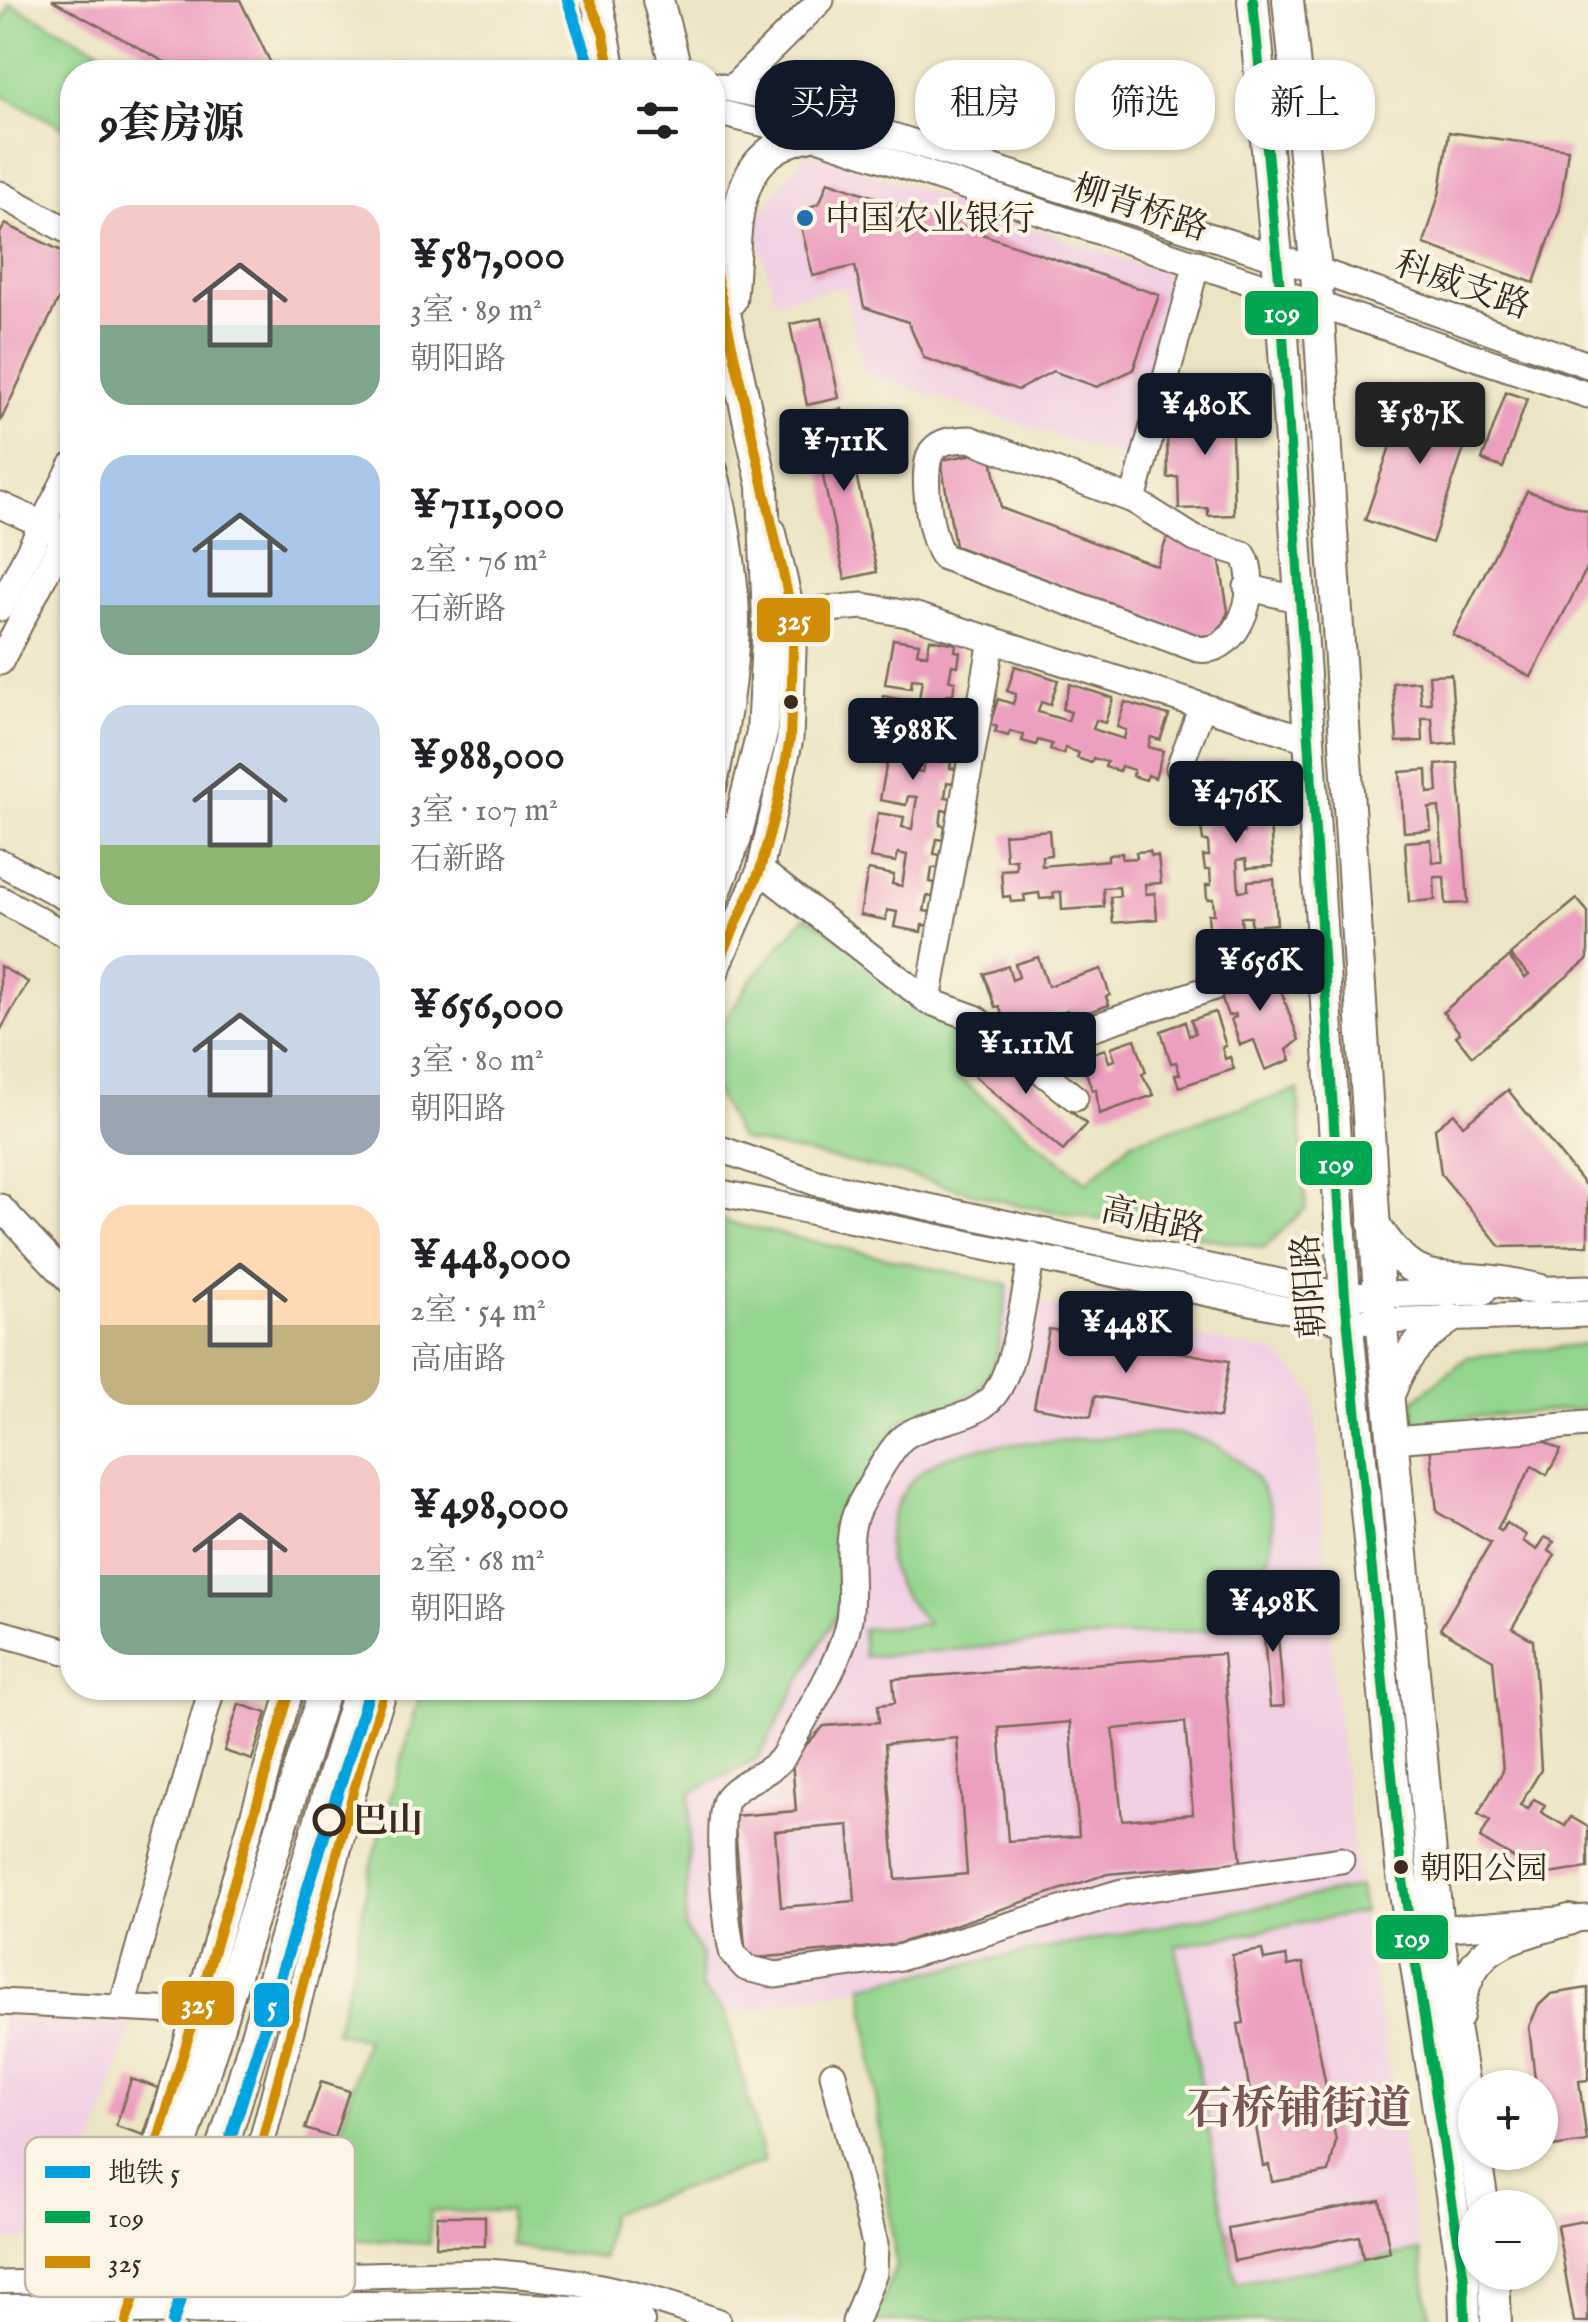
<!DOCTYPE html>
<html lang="zh">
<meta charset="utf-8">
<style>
:root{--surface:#fff;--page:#f6f6f6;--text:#202124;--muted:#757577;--accent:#111827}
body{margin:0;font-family:"IM FELL English","Noto Serif SC",serif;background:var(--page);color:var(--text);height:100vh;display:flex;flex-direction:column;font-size:38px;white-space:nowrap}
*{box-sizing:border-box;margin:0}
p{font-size:32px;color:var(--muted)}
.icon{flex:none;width:55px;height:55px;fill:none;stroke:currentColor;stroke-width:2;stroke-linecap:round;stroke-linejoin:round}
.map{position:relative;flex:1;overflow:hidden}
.panel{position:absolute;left:60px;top:60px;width:665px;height:1640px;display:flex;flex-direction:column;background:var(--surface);border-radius:40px;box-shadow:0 2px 8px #0004}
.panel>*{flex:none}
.banner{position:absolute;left:755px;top:60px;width:682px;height:90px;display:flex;gap:20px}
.buttons{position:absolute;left:1458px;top:2070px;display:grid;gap:20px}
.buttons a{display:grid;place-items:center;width:100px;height:100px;border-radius:50%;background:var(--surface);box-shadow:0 2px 8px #0004;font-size:50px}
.price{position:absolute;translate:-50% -85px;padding:0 22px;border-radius:10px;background:var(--accent);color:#fff;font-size:32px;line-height:65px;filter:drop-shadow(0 2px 5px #0008)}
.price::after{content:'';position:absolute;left:50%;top:60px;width:30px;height:22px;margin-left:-15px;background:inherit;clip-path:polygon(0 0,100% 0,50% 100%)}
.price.current{background:#222;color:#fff}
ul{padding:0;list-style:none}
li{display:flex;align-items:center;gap:30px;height:250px;padding:0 40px}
li span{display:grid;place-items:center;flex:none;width:280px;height:200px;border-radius:30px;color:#555}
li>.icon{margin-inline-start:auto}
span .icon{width:120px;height:120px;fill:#fffc;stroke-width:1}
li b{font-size:42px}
h2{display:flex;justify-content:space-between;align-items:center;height:120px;padding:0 40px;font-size:42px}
.pill{padding:0 35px;border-radius:40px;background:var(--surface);box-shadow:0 2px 8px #0004;font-size:35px;line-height:90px}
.pill.current{background:var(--accent);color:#fff}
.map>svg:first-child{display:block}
.built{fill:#f1d0e3}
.green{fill:#93d58d;stroke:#678056;stroke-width:2.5}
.building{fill:#ec9fbf;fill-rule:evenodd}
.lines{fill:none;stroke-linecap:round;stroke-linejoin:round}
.minor-casing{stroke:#796b58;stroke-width:29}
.major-casing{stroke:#796b58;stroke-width:34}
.minor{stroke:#fff;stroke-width:25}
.major{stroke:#fff;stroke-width:30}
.major-bridge-casing{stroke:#796b58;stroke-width:34;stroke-linecap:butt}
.major-bridge{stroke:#fff;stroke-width:30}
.bus-1-casing{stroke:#fcf5e5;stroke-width:18}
.bus-2-casing{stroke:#fcf5e5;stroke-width:18}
.bus-1{stroke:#00a651;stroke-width:10}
.bus-2{stroke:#d18d06;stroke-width:10}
.metro-1-casing{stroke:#fcf5e5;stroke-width:20}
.metro-1{stroke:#00a3e0;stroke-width:12}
.poi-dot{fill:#1f6fb2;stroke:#fcf5e5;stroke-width:4}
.bus-dot{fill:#3b2a1e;stroke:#fcf5e5;stroke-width:4}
.stop-dot{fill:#fcf5e5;stroke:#3b2a1e;stroke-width:5}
.labels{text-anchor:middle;stroke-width:8;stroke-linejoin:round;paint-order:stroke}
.bus-label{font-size:32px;fill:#3b2a1e;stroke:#fcf5e5;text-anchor:start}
.street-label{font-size:35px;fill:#3b2a1e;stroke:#fcf5e5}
.poi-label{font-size:35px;fill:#3b2a1e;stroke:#fcf5e5;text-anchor:start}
.stop-label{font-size:35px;font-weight:bold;fill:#3b2a1e;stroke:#fcf5e5;text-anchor:start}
.district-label{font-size:45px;font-weight:bold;fill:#795356;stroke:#fcf5e5}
.key{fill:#fcf5e5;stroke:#c2b8a9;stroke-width:2.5}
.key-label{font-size:28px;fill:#3b2a1e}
.line-badge{stroke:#fcf5e5;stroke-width:4}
.badge-label{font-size:28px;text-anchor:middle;font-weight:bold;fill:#fff}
</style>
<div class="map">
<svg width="1588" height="2322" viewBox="0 0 1588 2322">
<rect width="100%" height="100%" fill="#fcf5e5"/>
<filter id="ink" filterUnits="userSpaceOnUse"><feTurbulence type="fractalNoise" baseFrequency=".01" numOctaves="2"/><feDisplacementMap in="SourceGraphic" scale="20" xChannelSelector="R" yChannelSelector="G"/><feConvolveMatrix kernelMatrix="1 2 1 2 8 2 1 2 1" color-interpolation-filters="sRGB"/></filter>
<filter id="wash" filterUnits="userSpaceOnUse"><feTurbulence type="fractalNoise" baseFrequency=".0048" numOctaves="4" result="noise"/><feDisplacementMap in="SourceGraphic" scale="40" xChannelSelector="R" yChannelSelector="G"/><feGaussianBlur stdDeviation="2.25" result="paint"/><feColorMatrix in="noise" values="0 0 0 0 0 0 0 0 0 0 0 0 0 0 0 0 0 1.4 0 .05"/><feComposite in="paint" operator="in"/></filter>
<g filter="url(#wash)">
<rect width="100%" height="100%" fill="#ece5c5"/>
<g class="built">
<polygon points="808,152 1184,280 1133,461 864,373 844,287 775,300 754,221"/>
<polygon points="1008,1285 1048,1305 1279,1354 1314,1393 1335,1694 1359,1887 726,2014 701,1987 701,1954 685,1929 691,1792 758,1758 844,1582 839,1521 901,1421 946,1409 980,1390 991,1375 997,1355"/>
<polygon points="1363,1912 1420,2251 1236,2283 1176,1946"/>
<polygon points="0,2018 133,2022 66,2237 0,2241"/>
</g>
<g class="green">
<polygon points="11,4 143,72 72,72 72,132 0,94 0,26"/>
<polygon points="806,916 967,1021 957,1077 1087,1182 1132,1141 1298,1090 1306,1208 1264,1248 1013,1204 904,1174 743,1140 738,1137 713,1087 712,1041 751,980"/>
<path d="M713,1219L1008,1285C993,1381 1001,1394 901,1421L839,1520L844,1582L838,1611L758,1758L691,1793L685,1929L701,1954V1987L726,2014L764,2162L609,2214L603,2258L510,2246L509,2211H430V2244L314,2237L365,2039L335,2032L353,1967L369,1875L422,1688H712Z"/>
<polygon points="1588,1344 1588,1408 1415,1422 1413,1401 1468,1357"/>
<path d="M1167,1433C1226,1436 1280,1480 1272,1544C1269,1567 1253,1580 1250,1594C1248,1603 1252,1617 1253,1626L864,1657L862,1629L928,1624C902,1598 882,1570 889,1531C904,1445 984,1446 1052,1441C1091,1439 1129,1436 1167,1433Z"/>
<polygon points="1359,1887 1363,1912 1176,1946 1236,2283 1420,2251 1431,2322 874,2322 896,2266 863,1985"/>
</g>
<g id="blocks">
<g class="building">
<polygon points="52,0 240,0 275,72 183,72"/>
<polygon points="1449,132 1568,149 1560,209 1534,283 1424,244 1440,191"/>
<polygon points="828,181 1159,295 1133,370 1097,387 1053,371 1018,390 924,358 908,322 864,307 855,266 813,276 798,214 820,202"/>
<polygon points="5,224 72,256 72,271 0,422 0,234"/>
<polygon points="822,318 839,398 807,405 790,324"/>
<polygon points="1409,390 1476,413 1432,543 1365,520"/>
<polygon points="1506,392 1527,399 1503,468 1482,460"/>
<polygon points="1231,398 1234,515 1208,516 1208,508 1179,509 1178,477 1168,478 1167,433 1185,433 1185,409 1200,408 1200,399"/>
<polygon points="842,409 877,572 845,579 810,416"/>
<polygon points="991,451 1001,508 1157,566 1168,535 1219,556 1228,611 1224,623 1212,635 1201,636 955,546 941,460"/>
<polygon points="1527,491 1588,511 1588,566 1531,677 1453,635"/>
<polygon points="893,639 919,643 917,653 927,655 930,639 956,644 955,651 960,652 958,666 952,665 949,680 955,681 953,694 947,694 945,708 950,709 948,723 942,722 939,737 945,738 942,752 937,751 936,758 951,761 950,768 956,769 953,783 947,782 945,797 951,798 948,811 942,810 940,825 945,826 943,840 937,839 934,854 940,855 938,868 932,868 930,882 935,883 933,897 927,896 924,911 930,912 928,926 922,925 921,932 894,927 897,912 887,910 886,920 860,915 868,870 894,875 892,884 902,886 907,855 898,853 896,862 870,858 878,813 904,817 902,827 912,829 917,797 908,796 906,805 880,800 888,756 914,760 912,770 922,772 925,756 909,753 912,738 902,736 901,746 875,741 883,696 909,701 907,710 917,712 922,680 912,679 911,688 885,684"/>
<polygon points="1015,666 1058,680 1050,705 1041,702 1038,712 1068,721 1071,712 1062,709 1070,684 1113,698 1105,723 1096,720 1093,729 1108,734 1124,739 1126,730 1117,727 1125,702 1169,715 1160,740 1151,737 1148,747 1163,751 1155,778 1148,775 1146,780 1133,776 1134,770 1121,766 1119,771 1105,767 1107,762 1093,758 1091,763 1077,758 1079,753 1065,748 1063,754 1050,750 1052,744 1038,740 1036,745 1022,741 1024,735 1010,731 1008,736 995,732 997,727 990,724 998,699 1013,704 1016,694 1007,691"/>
<polygon points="1451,674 1456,743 1434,745 1432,718 1422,718 1423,741 1397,742 1393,683 1419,681 1421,703 1431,703 1429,675"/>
<polygon points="1229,760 1230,775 1240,775 1239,765 1266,763 1269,809 1243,810 1242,801 1232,802 1234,833 1244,833 1244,823 1270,821 1273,866 1247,868 1246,859 1237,860 1238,876 1239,891 1248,890 1248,881 1274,879 1277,924 1251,926 1251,917 1241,917 1242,933 1215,935 1214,928 1209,928 1208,914 1214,914 1213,899 1207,899 1206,885 1211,885 1210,870 1205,870 1203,856 1209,856 1208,841 1203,841 1201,827 1207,827 1206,812 1200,813 1199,798 1205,798 1204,783 1198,784 1197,769 1203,769 1202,762"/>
<polygon points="1458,763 1468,903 1446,904 1444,877 1434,877 1435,900 1409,902 1405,842 1431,840 1433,862 1443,862 1441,834 1439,807 1429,808 1431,830 1404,832 1400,772 1427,770 1428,793 1438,792 1436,765"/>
<polygon points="1049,830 1051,855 1042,856 1042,866 1108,860 1108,855 1122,853 1122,859 1137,858 1136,852 1150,851 1151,856 1158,856 1161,883 1145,884 1146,894 1155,893 1157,919 1113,923 1110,897 1120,896 1119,887 1103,888 1104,907 1062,910 1061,892 1053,893 1054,898 1040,899 1039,893 1024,895 1025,901 1011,902 1010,896 1003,897 1001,870 1016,869 1016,859 1006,860 1004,834"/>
<polygon points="1577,899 1588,912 1588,959 1472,1056 1456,1036 1460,1033 1443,1012 1509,957 1525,978 1529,975 1510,955"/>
<polygon points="1038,957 1048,986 1101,969 1110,995 1106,997 1109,1005 1070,1018 1067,1010 1002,1031 998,1018 1003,1017 999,1006 995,1007 984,974 1008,966 1012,980 1019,977 1015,964"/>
<polygon points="1271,963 1299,1040 1287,1050 1291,1060 1265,1070 1254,1040 1240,1045 1231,1019 1236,1017 1235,1014 1228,1016 1216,983"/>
<polygon points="0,966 28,982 0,1031"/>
<polygon points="1215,1012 1226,1046 1222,1047 1225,1059 1230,1057 1234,1069 1179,1087 1175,1075 1180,1074 1176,1062 1171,1063 1161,1031 1185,1022 1189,1036 1195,1033 1191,1020"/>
<polygon points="1135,1039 1146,1072 1142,1074 1154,1095 1099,1114 1096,1089 1092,1090 1081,1057 1105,1049 1109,1062 1115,1060 1111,1047"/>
<polygon points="988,1042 1086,1124 1063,1151 966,1069"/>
<polygon points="1508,1090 1588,1189 1588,1245 1501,1247 1441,1174 1435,1128 1454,1113 1463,1125"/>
<polygon points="1049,1329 1229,1361 1219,1418 1095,1396 1091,1417 1034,1407"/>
<polygon points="1538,1438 1561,1450 1547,1475 1532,1466 1497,1529 1501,1531 1506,1523 1526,1535 1523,1541 1537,1550 1545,1537 1554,1542 1549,1551 1555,1555 1512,1628 1533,1640 1541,1770 1520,1805 1528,1809 1534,1799 1545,1805 1541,1812 1565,1826 1571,1817 1588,1827 1588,1868 1542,1875 1480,1838 1490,1821 1478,1814 1503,1771 1493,1660 1440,1629 1491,1543 1437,1512 1430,1446"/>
<polygon points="1275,1602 1284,1706 1270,1707 1261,1604"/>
<path d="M1223,1654L1241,1862L1107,1874L894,1945L746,1959L734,1816L796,1811L792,1760L824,1726L879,1722L878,1705L895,1703L893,1679ZM1070,1722L1079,1836L1008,1841L999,1728ZM1185,1722L1193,1814L1122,1820L1113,1729ZM957,1738L967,1874L896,1880L885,1744ZM849,1825L855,1901L781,1907L775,1831Z"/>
<polygon points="239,1704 267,1713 252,1760 224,1751"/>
<polygon points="1262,1950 1264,1960 1286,1956 1288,1966 1303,1963 1336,2141 1329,2172 1272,2182 1269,2165 1263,2166 1238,2024 1244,2023 1232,1955"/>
<polygon points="1588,1988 1588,2080 1579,2081 1587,2142 1545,2148 1540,2088 1536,2088 1529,2027 1538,2006 1551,1994"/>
<polygon points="131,2079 159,2088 144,2135 116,2126"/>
<polygon points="321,2082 349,2091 334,2138 305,2129"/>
<polygon points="1380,2200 1390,2252 1363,2258 1359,2236 1234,2261 1228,2229"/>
<polygon points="437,2216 485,2216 485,2246 436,2246"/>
<polygon points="1588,2220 1588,2322 1574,2322 1557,2226"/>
</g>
</g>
</g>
<g filter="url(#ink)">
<use href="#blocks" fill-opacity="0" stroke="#796b58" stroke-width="2.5"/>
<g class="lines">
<g class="minor-casing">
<g id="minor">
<polyline points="712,85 773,98 1316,270 1588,365"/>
<polyline points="732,88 821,0"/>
<polyline points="712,111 811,135 1588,395"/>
<polyline points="0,194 72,233"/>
<path d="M970,439L1133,500L1195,539L1243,554C1261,581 1242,656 1198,649L944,557C930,543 919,466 933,450C942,439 957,440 970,439Z"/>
<polyline points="1133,500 1197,263"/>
<polyline points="0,505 55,530"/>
<polyline points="1247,587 1300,600"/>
<polyline points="0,608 72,466"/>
<polyline points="792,612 863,606 913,615 1310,740"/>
<polyline points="0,662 72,522"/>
<polyline points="1179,768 1202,707"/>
<polyline points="0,862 72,901"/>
<polyline points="760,870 928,1001 975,1018 1075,1098"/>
<polyline points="0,899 72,938"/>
<polyline points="712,980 760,870 790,739 794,622 773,531"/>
<polyline points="928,1001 992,640"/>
<polyline points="1019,1052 1212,988"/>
<polyline points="712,1146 817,1183 1345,1296 1483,1292"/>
<polyline points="712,1191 1348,1322 1588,1314"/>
<polyline points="0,1207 72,1283"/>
<path d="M1032,1256C1024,1293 1016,1367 994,1395C972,1423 933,1418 905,1436C891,1446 868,1490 859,1506C842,1539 855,1584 849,1619C841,1664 805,1716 783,1757C768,1776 741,1780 727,1798C715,1813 726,1933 733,1954L746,1968L776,1975L902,1957L1122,1892L1341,1860"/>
<polyline points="1523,1290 1588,1288"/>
<polyline points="1394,1440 1588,1424"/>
<polyline points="0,1633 72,1653"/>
<polyline points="1420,1930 1588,1918"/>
<polyline points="0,2002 196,2012"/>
<polyline points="122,2007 212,1688"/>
<polyline points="833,2074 875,2244 874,2272 855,2322"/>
<path d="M262,2150C260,2181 248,2235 281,2254C294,2262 312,2262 328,2264"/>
<polyline points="147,2222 158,2140 291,1688"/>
<polyline points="201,2251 262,2141 364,1750 385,1688"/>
<path d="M0,2284L486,2272C570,2278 639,2291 718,2322"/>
</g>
</g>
<g class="major-casing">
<g id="major">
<polyline points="597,0 611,72"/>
<polyline points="658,0 677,72"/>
<polyline points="1253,0 1280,289 1345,1296 1401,1867 1464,2279 1465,2322"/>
<polyline points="1288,0 1316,270 1379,1295 1438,1930 1484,2208"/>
<polyline points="712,254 763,486 768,622 762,733 735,841 712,901"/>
<path d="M731,300C739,233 724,152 811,135"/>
<path d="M712,470C723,511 734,581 734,623C733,677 723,732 712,784"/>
<path d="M1374,1224C1416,1287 1427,1274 1494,1281C1510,1282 1526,1287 1541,1290"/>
<path d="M1391,1390C1403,1357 1421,1338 1449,1319"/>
<path d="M1458,2016C1468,1942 1506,1939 1569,1920"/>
<polyline points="1494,2272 1496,2322"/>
<polyline points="477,2306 589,2312 639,2322"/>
<polyline points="126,2322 325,1688"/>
<polyline points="171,2322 359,1688"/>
</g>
</g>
<use href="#minor" class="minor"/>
<use href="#major" class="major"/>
<g class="major-bridge-casing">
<polyline id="major-bridge" points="0,2310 477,2306"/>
</g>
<use href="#major-bridge" class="major-bridge"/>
<g class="bus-1-casing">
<polyline id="bus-1" points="1253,0 1280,289 1345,1296 1401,1867 1464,2279 1465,2322"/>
</g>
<g class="bus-2-casing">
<g id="bus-2">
<polyline points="589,0 603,32 611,72"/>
<polyline points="712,256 794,622 790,739 777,806 760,870 712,979"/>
<polyline points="126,2322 139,2283 158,2140 291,1688"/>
<polyline points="171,2322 183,2282 262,2141 364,1750 385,1688"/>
</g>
</g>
<use href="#bus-1" class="bus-1"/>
<use href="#bus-2" class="bus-2"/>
<g class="metro-1-casing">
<g id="metro-1">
<polyline points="568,0 592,72"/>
<polyline points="173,2322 370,1688"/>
</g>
</g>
<use href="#metro-1" class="metro-1"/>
</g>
</g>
<circle class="poi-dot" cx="805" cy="218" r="10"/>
<g class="bus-dot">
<circle cx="791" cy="702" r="9"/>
<circle cx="1401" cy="1867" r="9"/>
</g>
<circle class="stop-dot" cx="329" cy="1820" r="14"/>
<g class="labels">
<g class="bus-label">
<text x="1420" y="1879">朝阳公园</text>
</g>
<g class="street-label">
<text transform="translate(1141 207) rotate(18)" y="12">柳背桥路</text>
<text transform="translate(1463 284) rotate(19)" y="12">科威支路</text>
<text transform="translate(1153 1219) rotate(12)" y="12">高庙路</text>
<text transform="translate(1308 1286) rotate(-94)" y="12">朝阳路</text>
</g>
<g class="poi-label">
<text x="825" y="230">中国农业银行</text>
</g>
<g class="stop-label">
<text x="353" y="1832">巴山</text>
</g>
<g class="district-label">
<text x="1299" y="2123">石桥铺街道</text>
</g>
</g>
<rect x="25" y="2137" width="330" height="160" rx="15" class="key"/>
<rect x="45" y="2166" width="45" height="12" fill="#00a3e0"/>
<rect x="45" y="2211" width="45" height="12" fill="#00a651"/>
<rect x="45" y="2256" width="45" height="12" fill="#d18d06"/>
<g class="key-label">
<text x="108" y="2182">地铁 5</text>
<text x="108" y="2227">109</text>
<text x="108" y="2272">325</text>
</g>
<g class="line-badge">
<rect x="1243" y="289" width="77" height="48" rx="10" fill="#00a651"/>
<rect x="755" y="596" width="77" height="48" rx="10" fill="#d18d06"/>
<rect x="1298" y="1139" width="76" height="48" rx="10" fill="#00a651"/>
<rect x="1374" y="1913" width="76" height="48" rx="10" fill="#00a651"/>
<rect x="160" y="1979" width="76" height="48" rx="10" fill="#d18d06"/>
<rect x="252" y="1981" width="39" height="48" rx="10" fill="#00a3e0"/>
</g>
<g class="badge-label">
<text x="1282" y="322">109</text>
<text x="794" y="629">325</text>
<text x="1336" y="1173">109</text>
<text x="1412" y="1947">109</text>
<text x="198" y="2013">325</text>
<text x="272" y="2015">5</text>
</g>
</svg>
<div class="buttons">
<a>+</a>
<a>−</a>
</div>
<b class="price" style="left:1205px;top:458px">¥480K</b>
<b class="price current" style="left:1420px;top:467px">¥587K</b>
<b class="price" style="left:844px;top:494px">¥711K</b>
<b class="price" style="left:913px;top:783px">¥988K</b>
<b class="price" style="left:1236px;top:846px">¥476K</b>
<b class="price" style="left:1260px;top:1014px">¥656K</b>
<b class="price" style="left:1026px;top:1097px">¥1.11M</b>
<b class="price" style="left:1126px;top:1376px">¥448K</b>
<b class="price" style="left:1273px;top:1655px">¥498K</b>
<div class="banner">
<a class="pill current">买房</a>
<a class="pill">租房</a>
<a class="pill">筛选</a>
<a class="pill">新上</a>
</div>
<section class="panel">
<h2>9套房源<svg class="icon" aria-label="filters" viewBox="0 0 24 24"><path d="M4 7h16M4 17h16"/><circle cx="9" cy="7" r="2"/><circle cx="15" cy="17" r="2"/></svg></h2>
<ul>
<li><span style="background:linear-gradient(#f6c9c9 60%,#7fa58c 0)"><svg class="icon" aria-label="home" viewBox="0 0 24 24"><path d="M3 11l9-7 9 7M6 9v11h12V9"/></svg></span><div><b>¥587,000</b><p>3室 · 89 m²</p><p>朝阳路</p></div></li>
<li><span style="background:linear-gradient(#a9c7e8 75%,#7fa58c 0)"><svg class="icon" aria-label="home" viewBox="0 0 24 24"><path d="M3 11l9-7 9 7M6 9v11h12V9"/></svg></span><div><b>¥711,000</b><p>2室 · 76 m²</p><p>石新路</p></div></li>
<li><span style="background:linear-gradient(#c9d6e8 70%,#8fb573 0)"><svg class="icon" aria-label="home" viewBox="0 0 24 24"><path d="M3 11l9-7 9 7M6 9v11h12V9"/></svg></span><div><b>¥988,000</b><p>3室 · 107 m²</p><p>石新路</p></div></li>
<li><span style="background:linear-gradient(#c9d6e8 70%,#9aa5b1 0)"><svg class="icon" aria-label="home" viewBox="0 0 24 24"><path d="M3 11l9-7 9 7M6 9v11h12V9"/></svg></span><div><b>¥656,000</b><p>3室 · 80 m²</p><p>朝阳路</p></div></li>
<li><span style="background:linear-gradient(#ffd9b3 60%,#c2b280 0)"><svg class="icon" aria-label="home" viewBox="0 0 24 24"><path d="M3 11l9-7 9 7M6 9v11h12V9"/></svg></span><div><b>¥448,000</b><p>2室 · 54 m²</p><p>高庙路</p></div></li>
<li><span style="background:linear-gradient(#f6c9c9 60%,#7fa58c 0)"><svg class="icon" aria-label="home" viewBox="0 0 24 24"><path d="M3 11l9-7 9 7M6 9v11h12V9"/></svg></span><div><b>¥498,000</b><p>2室 · 68 m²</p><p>朝阳路</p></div></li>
</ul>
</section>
</div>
